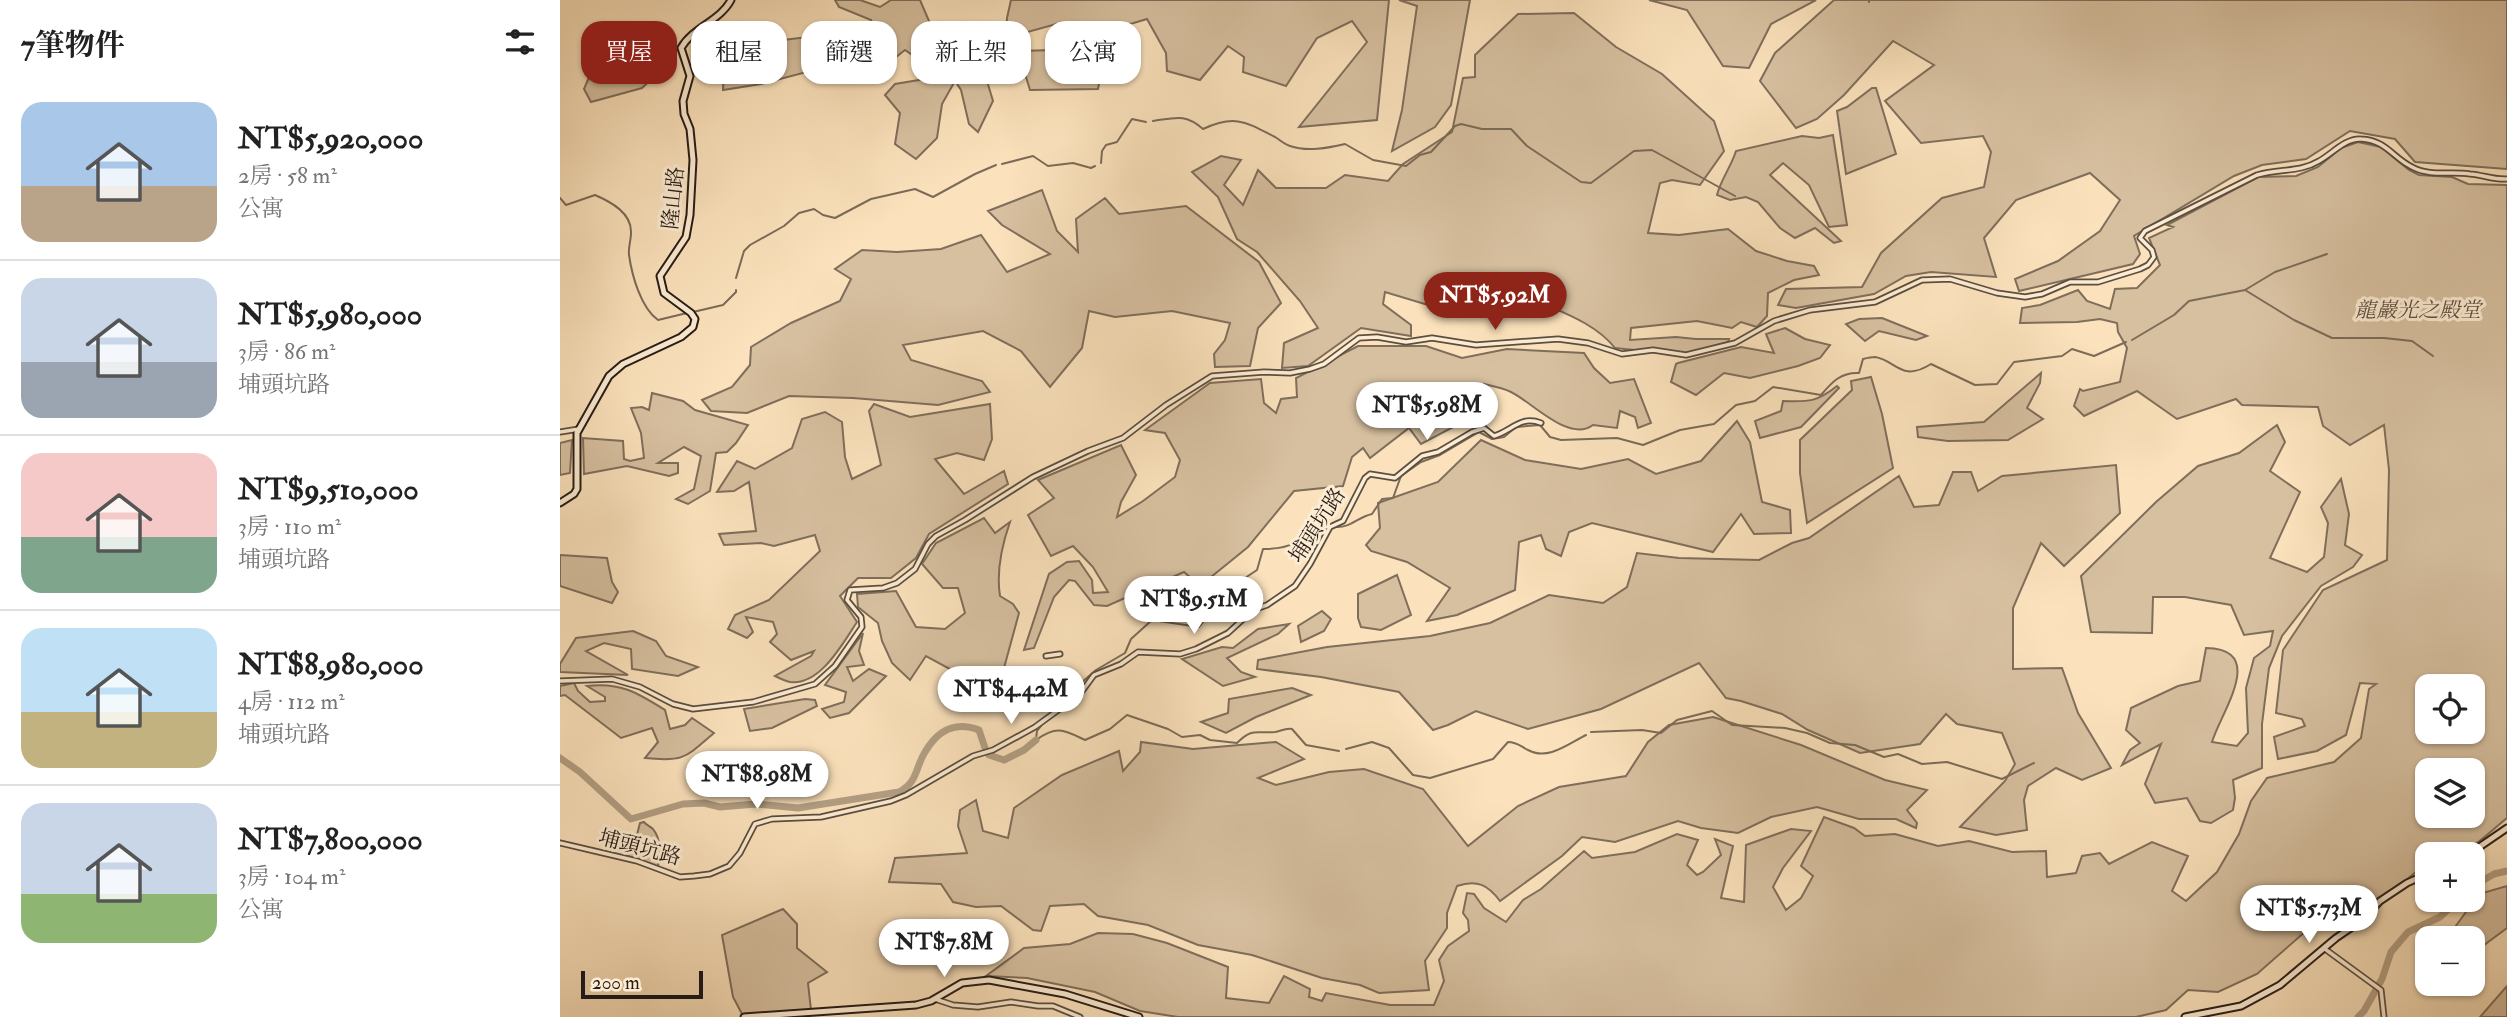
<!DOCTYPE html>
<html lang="zh-TW">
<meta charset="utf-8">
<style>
:root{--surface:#fff;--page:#f2f2f2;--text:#222;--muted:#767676;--line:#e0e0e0;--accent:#8f2418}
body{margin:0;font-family:"IM FELL Double Pica","Noto Serif TC",serif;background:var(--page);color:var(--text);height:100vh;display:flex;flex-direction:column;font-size:26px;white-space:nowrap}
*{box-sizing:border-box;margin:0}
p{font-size:23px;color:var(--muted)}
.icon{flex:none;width:38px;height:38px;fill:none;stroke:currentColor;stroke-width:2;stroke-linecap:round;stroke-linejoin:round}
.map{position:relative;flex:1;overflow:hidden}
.details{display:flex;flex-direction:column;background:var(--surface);width:560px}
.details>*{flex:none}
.hud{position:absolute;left:21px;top:21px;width:665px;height:63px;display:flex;gap:14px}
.controls{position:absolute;left:1855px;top:674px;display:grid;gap:14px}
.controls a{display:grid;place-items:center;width:70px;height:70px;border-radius:14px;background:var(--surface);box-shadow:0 2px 5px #0004;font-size:35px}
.scale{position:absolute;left:21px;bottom:18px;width:122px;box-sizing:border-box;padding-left:7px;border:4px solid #271c17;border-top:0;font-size:19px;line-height:24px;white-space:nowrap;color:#271c17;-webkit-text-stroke:5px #fcecd3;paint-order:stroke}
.price{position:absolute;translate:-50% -60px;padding:0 16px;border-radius:24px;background:#fff;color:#222;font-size:23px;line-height:46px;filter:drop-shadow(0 2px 4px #0008)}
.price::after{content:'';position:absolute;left:50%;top:42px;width:21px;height:16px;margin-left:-10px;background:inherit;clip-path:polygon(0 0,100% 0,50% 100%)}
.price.active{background:var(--accent);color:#fff}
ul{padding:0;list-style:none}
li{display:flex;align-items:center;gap:21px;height:175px;padding:0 21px}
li+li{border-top:2px solid var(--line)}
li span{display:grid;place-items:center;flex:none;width:196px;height:140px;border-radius:21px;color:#555}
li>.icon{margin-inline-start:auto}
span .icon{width:84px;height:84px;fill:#fffc;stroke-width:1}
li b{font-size:30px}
h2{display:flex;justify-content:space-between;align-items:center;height:84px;padding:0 21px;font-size:30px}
.pill{padding:0 24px;border-radius:21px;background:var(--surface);box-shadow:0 2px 5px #0004;font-size:24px;line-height:63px}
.pill.active{background:var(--accent);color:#fff}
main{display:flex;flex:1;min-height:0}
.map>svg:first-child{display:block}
.green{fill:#d7c0a0;stroke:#7f6e5c;stroke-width:2;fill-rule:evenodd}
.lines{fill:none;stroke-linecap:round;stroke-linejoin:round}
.stream{stroke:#7b6b58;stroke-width:2}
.river{stroke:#b39f84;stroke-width:7}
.street-casing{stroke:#5c4e40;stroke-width:7}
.secondary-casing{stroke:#271c17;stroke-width:9}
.street{stroke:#fcecd3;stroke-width:3.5}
.secondary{stroke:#fcecd3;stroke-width:5}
.labels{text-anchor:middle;stroke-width:6;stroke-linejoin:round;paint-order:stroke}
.street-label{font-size:21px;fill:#271c17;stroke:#fcecd3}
.park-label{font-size:21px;font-style:italic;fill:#5c4d40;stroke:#fcecd3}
</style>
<main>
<section class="details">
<h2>7筆物件<svg class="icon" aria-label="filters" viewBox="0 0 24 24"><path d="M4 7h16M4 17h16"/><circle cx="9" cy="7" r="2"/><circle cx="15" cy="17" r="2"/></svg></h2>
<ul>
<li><span style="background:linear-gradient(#a9c7e8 60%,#b9a48a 0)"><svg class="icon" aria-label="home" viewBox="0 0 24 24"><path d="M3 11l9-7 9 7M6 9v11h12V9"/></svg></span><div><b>NT$5,920,000</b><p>2房 · 58 m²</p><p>公寓</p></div></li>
<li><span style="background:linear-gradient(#c9d6e8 60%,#9aa5b1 0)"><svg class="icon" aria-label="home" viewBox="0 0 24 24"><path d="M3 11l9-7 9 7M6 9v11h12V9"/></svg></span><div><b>NT$5,980,000</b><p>3房 · 86 m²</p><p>埔頭坑路</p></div></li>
<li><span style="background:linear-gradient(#f6c9c9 60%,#7fa58c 0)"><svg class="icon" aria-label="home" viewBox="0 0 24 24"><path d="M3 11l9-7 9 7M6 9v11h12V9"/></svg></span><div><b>NT$9,510,000</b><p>3房 · 110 m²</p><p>埔頭坑路</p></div></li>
<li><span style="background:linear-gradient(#bfe0f5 60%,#c2b280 0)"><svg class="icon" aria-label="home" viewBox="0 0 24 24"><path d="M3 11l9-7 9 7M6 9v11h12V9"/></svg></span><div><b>NT$8,980,000</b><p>4房 · 112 m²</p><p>埔頭坑路</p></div></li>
<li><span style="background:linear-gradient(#c9d6e8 65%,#8fb573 0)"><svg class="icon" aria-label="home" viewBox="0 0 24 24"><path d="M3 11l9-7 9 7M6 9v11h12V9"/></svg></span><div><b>NT$7,800,000</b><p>3房 · 104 m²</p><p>公寓</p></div></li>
</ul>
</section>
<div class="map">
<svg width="1947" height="1017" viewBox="0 0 1947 1017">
<rect width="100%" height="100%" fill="#fbe2bc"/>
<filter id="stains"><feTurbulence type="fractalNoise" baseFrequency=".00286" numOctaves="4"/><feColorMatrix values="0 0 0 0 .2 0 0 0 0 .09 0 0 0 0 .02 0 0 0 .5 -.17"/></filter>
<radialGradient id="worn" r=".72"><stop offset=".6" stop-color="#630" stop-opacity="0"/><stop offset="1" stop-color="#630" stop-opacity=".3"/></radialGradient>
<g class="green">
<polygon points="275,0 300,0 320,7 331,0 360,0 375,35 397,60 364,63 345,50 317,72 300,68 314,40 311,20 279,7"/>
<polygon points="451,0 829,0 817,120 739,127 807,42 792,21 757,38 726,86 683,72 684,57 668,46 640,80 607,71 606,53 587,19 550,30 538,89 470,90 458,51 494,50 496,24 446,38 447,18"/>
<polygon points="839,0 910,0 891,105 875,127 832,151 842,110 857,6"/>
<polygon points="1089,0 1256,0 1211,24 1189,68 1163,66 1127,10"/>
<polygon points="1274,0 1947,0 1947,169 1855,162 1835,139 1790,131 1746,159 1702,165 1674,176 1574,236 1580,254 1573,264 1459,291 1455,279 1498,261 1540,231 1560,200 1530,173 1456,200 1424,238 1436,277 1371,272 1346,276 1314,294 1236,308 1218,305 1226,289 1302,287 1321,253 1382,198 1424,187 1431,152 1423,136 1361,143 1325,101 1374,65 1333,41 1284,95 1257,119 1236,128 1200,81 1215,53"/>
<path d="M1014,13L1056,47L1102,74L1154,121L1164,151L1140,185L1112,180L1100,183L1088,233L1119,235L1168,229L1196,251L1227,261L1254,266L1259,275L1234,280L1208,293L1207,316L1197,327L1181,322L1172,328L1137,321L1071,328L1070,340L1116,337L1136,339H1169L1168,342L1123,355L1055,348C1036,324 1004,313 977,301L945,314L946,293L937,289L914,291L868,305L825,292L823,304L851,325V336L801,328L748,366L722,368L724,343L758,328L740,301L697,252L677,239L658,197L632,172L661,156L681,160L664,185L683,205L698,170L716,188H766L785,175L828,181L843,164L892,132L903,78L915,77V55L958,14Z"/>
<polygon points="256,36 258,69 201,84 163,90 164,67 223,40"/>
<polygon points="67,59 103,68 82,88 31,102 24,89 30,75 52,71"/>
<polygon points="401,73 427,81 433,101 418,132 409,124 401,90 395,81 382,104 377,138 356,159 335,144 340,113 325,95 335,84"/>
<polygon points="1312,88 1316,88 1336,154 1286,174 1277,111 1287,107"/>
<path d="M1273,135L1287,225L1269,227L1249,185L1223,163L1210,175L1281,241L1274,243L1255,228L1235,238L1220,228L1198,202L1186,197L1170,200L1157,195C1161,179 1171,167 1176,151L1242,136L1259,138Z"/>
<path d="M1798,142L1821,147L1849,170L1859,175L1892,177L1908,184L1947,185V818C1914,845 1912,854 1867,854V863L1801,916L1781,915L1747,930L1697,974L1658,992L1628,990L1606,1010L1576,1017H618L580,1011L535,992L467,978L426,976L464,948L510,944L538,933L573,934L607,943L668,967L666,998L709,1003L724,976L750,989L749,997L762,1001L766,993L830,1005H874L884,981L879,960L888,946L909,931L908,920L903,913L907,893L914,894L924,908L946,922L963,900L981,889L1024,851L1032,858L1075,852L1117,834L1138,840L1127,865L1137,875L1143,872L1161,855L1155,839L1173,846L1161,898L1184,902L1186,845L1231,829L1251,831L1223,868L1213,887L1226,910L1241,898L1253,876L1241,866L1264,817L1294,828L1305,836L1335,834L1378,846L1409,841L1452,852L1486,851L1487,877L1516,873L1522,856L1540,853L1549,864L1592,842L1628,856L1612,891L1626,901L1657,872L1679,834L1691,801L1707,778L1774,762L1801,738L1809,689L1816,684L1800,683L1786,735L1757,751L1718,759L1714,737L1745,726L1742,719L1716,713L1723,650L1763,590L1827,560L1829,470L1824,425L1790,445L1763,426L1758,407L1682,405L1676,399L1617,419L1577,391L1524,416L1514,406L1520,389L1523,391L1560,382L1567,348L1558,332L1557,323L1540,319L1517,322L1460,323L1462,308L1480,305L1518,290L1527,301L1550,309L1555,289L1577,288L1600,265L1589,238L1613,227L1607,225L1698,177L1736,176L1758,167L1781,148ZM1867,686H1913V732H1867ZM1867,770H1913V816H1867Z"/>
<polygon points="482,190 497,231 518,252 516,219 545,198 559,214 626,206 699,262 721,303 698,328 690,366 655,367 654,354 665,340 670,323 612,311 555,317 529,311 522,348 490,387 461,351 423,331 343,345 351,360 422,381 430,392 378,405 293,398 229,396 187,413 151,411 142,400 172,387 190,365 191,347 231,323 280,301 291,279 275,269 302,250 337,252 381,249 421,235 447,272 490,254 442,225 428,211"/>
<polygon points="1322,318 1367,336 1356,340 1319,331 1305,341 1286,324 1299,319"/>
<polygon points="1225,328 1245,339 1270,345 1260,358 1238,366 1190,378 1164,373 1136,395 1111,382 1116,364 1118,363 1181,347 1214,353 1206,334"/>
<path d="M798,346H866L902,358L947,349L1024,353L1034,368L1050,383L1074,379L1091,423L1078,428L1075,417L1060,411L1057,428L1033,425C1009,443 972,402 951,392C943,388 933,386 924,384L901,423L861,444L849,428L810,458L803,448L792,457L783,486L734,491L688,547L640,586L624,572L547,606L534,605L515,581L509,580L494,597L474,648L464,650L489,574L507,562L519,561L532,580L533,593L548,592L533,567L513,546L491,556L468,515L494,498L478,480L561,445L576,475L561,502L557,517L583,501L615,477L620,460L605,433L585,430L650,383L701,379L704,403L716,413L721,399L737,397L736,378Z"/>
<polygon points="1481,373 1480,383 1467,408 1483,419 1448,440 1388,441 1358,437 1357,427 1424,422"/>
<polygon points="1311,377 1322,414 1333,468 1247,523 1240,473 1240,440 1292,390 1291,381"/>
<path d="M1277,386L1279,388L1241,427L1200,438L1195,421L1221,411L1223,401C1249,402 1257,402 1277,386Z"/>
<polygon points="92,393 123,401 135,410 188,425 176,443 167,452 156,453 150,491 128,504 116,499 134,489 141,456 124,447 98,463 118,463 118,473 109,476 67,466 24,474 23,438 63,441 64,459 70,461 84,458 81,433 71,408 82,407 89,410"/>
<path d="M314,404L350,417L430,404L432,439L424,460L397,453L375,459L404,494L444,471L448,484L369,534L356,558L331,578H298L280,596L297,622C283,643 260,686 230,682C225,681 219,678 215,676L251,656L254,651L231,660L210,642L217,634L213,622L186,617L193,632L187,638L168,629L175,615L209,600L260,551L255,535L214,546L201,543L164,545L159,534L196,531L189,482L174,491L157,492L177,461L195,469L232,448L242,419L265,412L282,422L285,457L292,479L321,465L309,411Z"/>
<polygon points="1177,421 1190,442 1202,502 1230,510 1231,533 1194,534 1181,514 1153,552 1032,523 1009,532 1001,556 986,549 981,535 959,542 955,590 897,615 867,621 890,588 847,562 811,551 806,545 820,528 818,503 878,482 921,440 965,460 1021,469 1068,459 1096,474 1141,461"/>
<path d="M1717,425L1725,442L1710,471L1740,492L1710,558L1747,572L1764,557L1768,523L1761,507L1781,479L1789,514L1785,545L1802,555L1793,567L1761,586L1722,636L1709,668L1702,724V768L1673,780L1675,798L1673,810L1651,823L1640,821L1627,798L1595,803L1585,784L1601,744L1562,765L1570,750L1580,743L1566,730L1571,708L1618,686L1640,681L1646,648C1708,649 1661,712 1652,742L1677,746L1688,733L1686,688L1694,658L1710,646L1713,631L1684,635L1671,605L1625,597H1593L1592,633L1531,632L1521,576L1596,502L1638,466L1679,453Z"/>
<polygon points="12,440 10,473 0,475 0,443"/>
<polygon points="1556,465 1560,513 1504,566 1481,543 1453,608 1453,669 1502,668 1518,713 1551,768 1522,780 1496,768 1468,786 1464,800 1467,830 1436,835 1400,827 1445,781 1455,764 1442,733 1397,724 1386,714 1360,744 1300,753 1248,730 1222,714 1181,701 1166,698 1139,663 1041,709 968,729 916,711 888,725 873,730 839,692 761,677 697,669 698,660 767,647 870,636 930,623 989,595 1043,603 1067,587 1077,553 1119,558 1199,560 1232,543 1249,538 1339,476 1354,507 1379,505 1393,472 1411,472 1418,491 1442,476"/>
<path d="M424,518L435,533L450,522C442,545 436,571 440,596L453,604L459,613L444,668L433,680H410L366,656L350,680L332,663L322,641L318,623L298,607L297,594L336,591L356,627L385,629L405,613L398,588H383L362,564L376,543Z"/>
<polygon points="0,555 47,558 52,582 58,592 52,603 0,586"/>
<polygon points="837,575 851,615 821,630 801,627 798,618 798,594"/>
<polygon points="762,611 771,619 764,631 741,642 738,626"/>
<polygon points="729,624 718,634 667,658 681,672 695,677 663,686 622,659 662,647 673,648 698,629"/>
<polygon points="73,631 96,641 106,656 138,667 118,676 72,669 71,649 44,643 26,651 68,675 0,672 0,664 16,638"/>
<polygon points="303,633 299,651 304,665 287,667 293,681 309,669 326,676 289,713 270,718 262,709 284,702 286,692 265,685"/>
<path d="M14,683L18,691L30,702L45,701V697L27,686C61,682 78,693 105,710L110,729L125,725L132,718L154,733C125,758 124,762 85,758L98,742L92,728L61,738L5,695L0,696V686Z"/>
<polygon points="732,688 751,695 696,717 666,733 641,722 668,713 669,699"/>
<polygon points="245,699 255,700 257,706 212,728 190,731 184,709"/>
<path d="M1153,717L1241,745L1325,780L1367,790L1347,810L1357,823L1356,828L1336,819H1299L1257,807L1211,817L1178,833L1141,828L1118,821L1055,842L1022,837L1002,856L940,901C928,885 917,879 897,886L887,913V928L865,961L869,990L819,993L800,985L762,978L692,955L638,945L588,925L538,916L524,904L490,906L481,931L473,930L441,906L416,907L393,902L381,884L329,882L335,858L407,853L398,826L400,810L416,800L423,831L448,838L454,808L502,775L559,751L563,771L580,752L581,742L633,749L716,742L744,759L698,778L716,785L769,772L804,769L863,789L908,846L958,806L999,787L1066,776L1088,742L1109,725Z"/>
<path d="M84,822C86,825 90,826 93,829C101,839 102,857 97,868L65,855L75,842L80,823Z"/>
<polygon points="1947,886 1947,928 1916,951 1913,949 1913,938 1896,938 1890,934 1919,894"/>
<polygon points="223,909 237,924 237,948 267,972 248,983 251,1010 182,1014 173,997 162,935"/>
<polygon points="1947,986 1947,1017 1920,1017"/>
</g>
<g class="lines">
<g class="stream">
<polyline points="1309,0 1309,2"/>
<path d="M593,121C615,118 625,113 643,129C675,114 686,122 715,137C720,140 724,144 730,146C747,152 768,148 785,144L813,160L846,166L860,155L871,152L895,126L901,124L922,129H951L967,146L1021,182L1031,183L1074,151L1092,150L1175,196"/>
<polyline points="541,163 542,151 546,145 557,142 572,119 586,122"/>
<polyline points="442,164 473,156 488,166 513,163 531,168 535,166"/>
<path d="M0,198L6,205L35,195C51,202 72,213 71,233C71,240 68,248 69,255C72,276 81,308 98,320L127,313"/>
<polyline points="176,278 184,251 190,245 224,226 239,213 254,209 263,215 275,218 311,199 355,189 373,197 415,174 436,165"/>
<polyline points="1685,290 1715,272 1767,254"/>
<polyline points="133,312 163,305 176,292 176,290"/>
<polyline points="1572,340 1614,315 1629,301 1685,290 1734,320 1772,338 1824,338 1852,341 1873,356"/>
<path d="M776,527C790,528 798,517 812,514L822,499L833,498L841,476L861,462L880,455L919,432L932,439L944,437L956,427L980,425L990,437L1001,440L1057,438L1083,445L1120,430L1154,424L1176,405L1195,401L1213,387L1261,395C1272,382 1281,372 1299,373L1303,359C1307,358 1311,357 1315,357C1336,360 1341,383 1371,364L1415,385L1437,384L1454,362L1502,356L1512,349L1534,356L1566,342"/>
<path d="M491,713L496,707L511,698L521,683L536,670L565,653L571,639L592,620L639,627L670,588L697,570L703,549C721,549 740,546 750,530L764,527"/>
<polyline points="1031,732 1082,730 1101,733 1117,720 1152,711 1172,725 1225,728 1247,733 1270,743 1295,745 1324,757 1338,754 1362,764 1387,762 1442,779 1474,763"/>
<polyline points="476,739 477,731 481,726"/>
<path d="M476,740C497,725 504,730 525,740L550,729L567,715L608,729L622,737L640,735L650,740L677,743C693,727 696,734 715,732C721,731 725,728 732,729L746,745L779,751"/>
<path d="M786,749L812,742L829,748L853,775L870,778L933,759L948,742C957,742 960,746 968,750C988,761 1008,744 1026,735"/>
</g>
<g class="river">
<polyline points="429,755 444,760 464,750 476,740"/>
<path d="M0,758L20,772L71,819L123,804L144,803L160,807L196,804L238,808L339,792C358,782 355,768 365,752C378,730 395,721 419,730L426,751"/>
<polyline points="1913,886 1934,874 1947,871"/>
<polyline points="1798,1017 1804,1011 1822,979 1831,952 1848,932 1880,917 1898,900"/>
</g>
<g class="street-casing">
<g id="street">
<polyline points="0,432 19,429"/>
<polyline points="486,656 500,654"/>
<path d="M0,681L52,679L80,687L113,704L133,709L193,702L255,684L275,666L302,627L301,617L287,600L290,590L323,588L337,583L355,569L368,544L376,536L405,520L473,477L528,451L563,438L606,405L652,376L704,372L730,373L750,369L764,364L799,338L817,337L846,342L872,338L916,345L998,339L1028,343L1062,354L1093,350L1126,355L1175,343L1214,321L1250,310L1315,302L1362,280L1390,279L1437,293L1465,297L1482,294L1510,282H1538L1580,269L1588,265L1594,257L1592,250L1580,238L1585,231L1697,175C1719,168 1739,173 1759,161C1772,154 1785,138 1801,139C1826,140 1833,158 1852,167C1871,177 1890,171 1910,174C1923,175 1934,180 1947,179"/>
<path d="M0,843L77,861L120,877L134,876L150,874L169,866L180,853L195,824L212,819L261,817L331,801L346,795L413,756L433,750L475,727L520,694L534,675L561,664L578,652L620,654L636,649L668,633L693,610L707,605L735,586L750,564L770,527L783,521L805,478L810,474L835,478L862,456L878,452L912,432L924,428L934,436C952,431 960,415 981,423"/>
<polyline points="1765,949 1821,990 1824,1017"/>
<polyline points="375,999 393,1005 418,1007 451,1002 478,1006 493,1006 520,1017"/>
</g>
</g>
<g class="secondary-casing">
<g id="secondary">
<path d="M0,503L14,494L17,489V433L49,376L63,364L121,337L133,327L135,319L131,313L104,293L100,276L126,237L130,215L133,160L130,129L124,114L123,101L130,76L121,48C133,27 160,21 171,0"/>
<polyline points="1909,854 1947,828"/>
<polyline points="184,1017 356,1005 371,1001 402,983 429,980 505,994 579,1017"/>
<polyline points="1625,1017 1681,1006 1720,985 1776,938 1798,923 1820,901 1847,883 1867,874"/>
</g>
</g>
<use href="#street" class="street"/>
<use href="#secondary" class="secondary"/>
</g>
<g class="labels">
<g class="street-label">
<text transform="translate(113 198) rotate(-84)" y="7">隆山路</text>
<text transform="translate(757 525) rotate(-57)" y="7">埔頭坑路</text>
<text transform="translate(80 847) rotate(15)" y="7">埔頭坑路</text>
</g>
<g class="park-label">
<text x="1858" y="317">龍巖光之殿堂</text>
</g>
</g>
<rect width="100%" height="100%" filter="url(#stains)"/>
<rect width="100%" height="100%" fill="url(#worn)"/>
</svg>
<div class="controls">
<a><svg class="icon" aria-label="locate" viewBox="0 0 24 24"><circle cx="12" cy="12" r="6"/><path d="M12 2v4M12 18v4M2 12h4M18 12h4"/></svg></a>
<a><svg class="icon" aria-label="layers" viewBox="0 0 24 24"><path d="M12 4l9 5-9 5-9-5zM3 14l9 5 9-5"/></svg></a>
<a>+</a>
<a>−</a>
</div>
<div class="scale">200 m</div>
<b class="price active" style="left:935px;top:332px">NT$5.92M</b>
<b class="price" style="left:867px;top:442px">NT$5.98M</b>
<b class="price" style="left:634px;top:636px">NT$9.51M</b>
<b class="price" style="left:451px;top:726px">NT$4.42M</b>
<b class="price" style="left:197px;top:811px">NT$8.98M</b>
<b class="price" style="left:1749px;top:945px">NT$5.73M</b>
<b class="price" style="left:384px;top:979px">NT$7.8M</b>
<div class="hud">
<a class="pill active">買屋</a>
<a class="pill">租屋</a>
<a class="pill">篩選</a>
<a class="pill">新上架</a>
<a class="pill">公寓</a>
</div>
</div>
</main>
